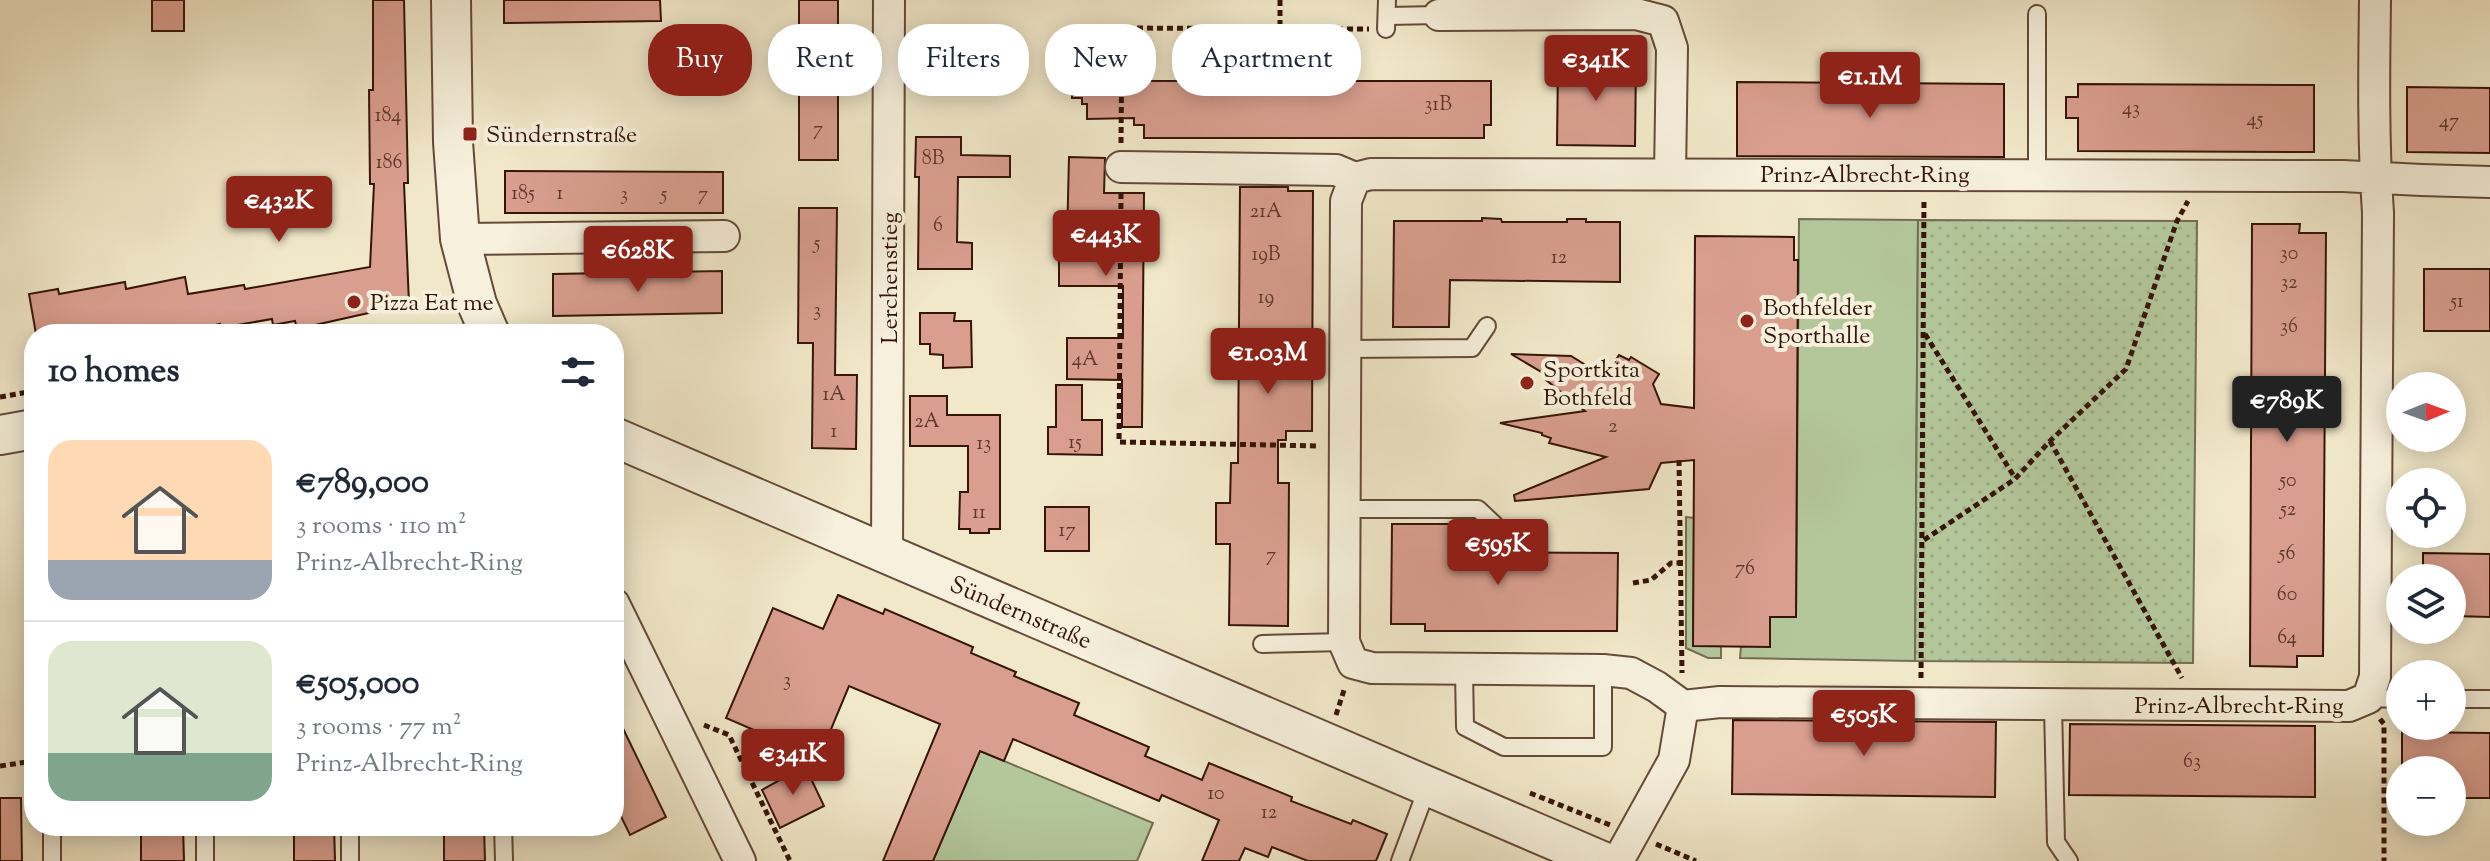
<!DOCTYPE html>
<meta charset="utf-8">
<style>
:root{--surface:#fff;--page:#f2f2f3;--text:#1f2937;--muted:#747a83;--line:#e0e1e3;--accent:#8f2418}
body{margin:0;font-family:"Sorts Mill Goudy",serif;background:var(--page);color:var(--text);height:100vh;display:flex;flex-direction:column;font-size:30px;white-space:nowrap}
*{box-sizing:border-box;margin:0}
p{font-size:26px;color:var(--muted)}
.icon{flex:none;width:44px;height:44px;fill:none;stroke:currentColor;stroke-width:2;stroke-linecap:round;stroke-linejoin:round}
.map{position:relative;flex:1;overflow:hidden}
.sheet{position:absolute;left:24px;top:324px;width:600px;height:512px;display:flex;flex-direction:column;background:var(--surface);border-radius:32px;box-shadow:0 4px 20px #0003}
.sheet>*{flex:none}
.banner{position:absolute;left:648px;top:24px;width:760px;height:72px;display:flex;gap:16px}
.needle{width:52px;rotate:89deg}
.tools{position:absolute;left:2386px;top:372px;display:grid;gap:16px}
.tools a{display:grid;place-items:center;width:80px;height:80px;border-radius:50%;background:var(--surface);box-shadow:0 4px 20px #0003;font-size:40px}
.price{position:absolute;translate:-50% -68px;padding:0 18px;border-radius:8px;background:var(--accent);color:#fff;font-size:26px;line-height:52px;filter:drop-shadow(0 2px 4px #0008)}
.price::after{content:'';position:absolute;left:50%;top:48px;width:24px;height:18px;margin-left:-12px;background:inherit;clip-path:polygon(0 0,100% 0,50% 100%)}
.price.active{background:#222;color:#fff}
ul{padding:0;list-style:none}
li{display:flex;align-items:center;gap:24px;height:200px;padding:0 24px}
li+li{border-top:2px solid var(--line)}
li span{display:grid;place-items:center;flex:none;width:224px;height:160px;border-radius:24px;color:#555}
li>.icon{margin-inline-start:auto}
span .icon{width:96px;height:96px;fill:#fffc;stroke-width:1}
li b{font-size:34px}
h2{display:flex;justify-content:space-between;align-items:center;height:96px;padding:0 24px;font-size:34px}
.tag{padding:0 28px;border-radius:32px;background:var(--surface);box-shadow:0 4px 20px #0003;font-size:28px;line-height:72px}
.tag.active{background:var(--accent);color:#fff}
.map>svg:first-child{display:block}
.green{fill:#b3c79b;stroke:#746e52;stroke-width:2}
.park{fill:url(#park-dots);stroke:#746e52;stroke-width:2}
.building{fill:#d99e8e;stroke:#361508;stroke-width:2}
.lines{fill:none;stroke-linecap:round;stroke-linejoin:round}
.service-casing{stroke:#654a38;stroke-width:20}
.minor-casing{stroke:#654a38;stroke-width:34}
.tertiary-casing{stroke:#654a38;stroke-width:42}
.path{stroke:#361508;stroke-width:5;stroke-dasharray:6 4;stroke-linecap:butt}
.service{stroke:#f6f0dc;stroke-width:16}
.minor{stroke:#f6f0dc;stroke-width:30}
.tertiary{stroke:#f6f0dc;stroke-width:38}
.poi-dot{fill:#8f2418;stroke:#f6f0dc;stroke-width:3}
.labels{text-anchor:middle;stroke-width:8;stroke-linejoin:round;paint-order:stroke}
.number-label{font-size:20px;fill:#5f372a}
.poi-label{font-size:24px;fill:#361508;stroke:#f6f0dc;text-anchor:start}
.street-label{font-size:24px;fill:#361508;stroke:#f6f0dc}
</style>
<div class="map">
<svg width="2490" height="861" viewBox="0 0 2490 861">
<defs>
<pattern id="park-dots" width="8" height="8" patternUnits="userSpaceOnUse" patternTransform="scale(2)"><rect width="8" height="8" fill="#b3c79b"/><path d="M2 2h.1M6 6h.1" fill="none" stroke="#9baa84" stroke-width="1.8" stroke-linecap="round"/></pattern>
</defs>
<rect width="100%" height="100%" fill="#f1e8c9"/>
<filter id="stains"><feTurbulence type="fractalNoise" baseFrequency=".0025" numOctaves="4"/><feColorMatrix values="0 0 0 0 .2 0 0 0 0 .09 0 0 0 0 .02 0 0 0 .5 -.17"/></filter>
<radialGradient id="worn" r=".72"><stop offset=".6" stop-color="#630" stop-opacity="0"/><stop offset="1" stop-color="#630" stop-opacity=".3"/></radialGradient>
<g class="green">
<polygon points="1799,219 1918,220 1915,661 1740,658 1741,647 1770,643 1770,617 1796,617"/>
<polygon points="1686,517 1694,518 1693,643 1697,646 1721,646 1721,658 1708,658 1686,648"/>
<polygon points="980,751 1153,823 1137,861 933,861"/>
</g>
<polygon class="park" points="1918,220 2197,221 2193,663 1915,661"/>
<g class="building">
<rect x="152" y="0" width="32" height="31"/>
<polygon points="373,0 404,0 408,183 404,183 409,304 297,329 295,321 273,325 272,319 220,328 220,324 170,334 36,334 29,294 58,289 59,294 125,282 126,289 185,277 188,294 244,285 245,289 370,267 374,184 370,184 369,90 373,90"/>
<polygon points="504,0 660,0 661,21 504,23"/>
<rect x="799" y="0" width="39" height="160"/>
<polygon points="919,44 942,44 943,74 919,74"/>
<polygon points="1072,59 1102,59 1103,81 1491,81 1491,125 1484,125 1484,138 1144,138 1144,125 1134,125 1134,118 1087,119 1087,104 1082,104 1082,98 1072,98"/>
<polygon points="1558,60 1636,61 1635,146 1557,145"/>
<polygon points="1737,82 2004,84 2004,157 1737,156"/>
<polygon points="2078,84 2314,85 2314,152 2078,151 2078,118 2066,118 2066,97 2078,97"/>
<polygon points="2407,87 2490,88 2490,153 2407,152"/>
<polygon points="916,137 961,137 961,155 1010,156 1010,177 958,177 957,242 972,243 972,269 918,269 919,177 915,177"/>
<polygon points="1069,157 1105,158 1104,193 1144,193 1142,427 1122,427 1122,380 1067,379 1067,338 1123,338 1123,286 1059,286 1059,239 1067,239"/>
<polygon points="505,171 723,172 723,213 505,213"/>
<polygon points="1240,187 1288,187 1288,191 1313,191 1312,431 1286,431 1286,440 1278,440 1278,483 1289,483 1288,626 1229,625 1230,544 1216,544 1216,503 1230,503 1231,463 1238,463"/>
<polygon points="799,208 837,208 835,375 857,375 856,449 812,448 813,343 798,343"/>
<polygon points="1482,218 1501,219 1502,222 1567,222 1567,219 1586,219 1586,222 1620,222 1620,282 1450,280 1449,327 1393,327 1394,221 1482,221"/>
<polygon points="2252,224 2300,224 2299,233 2326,233 2323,656 2297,656 2297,667 2250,666"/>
<polygon points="1695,236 1794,237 1794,260 1798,260 1796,617 1770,617 1770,647 1693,646 1694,460 1661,463 1649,489 1515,501 1514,495 1606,457 1549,443 1551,438 1542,435 1542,433 1500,423 1585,411 1546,380 1548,376 1511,354 1571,356 1605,377 1619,355 1629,360 1631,357 1659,374 1653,384 1661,404 1694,408"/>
<rect x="2424" y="269" width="66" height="62"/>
<polygon points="722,271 722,313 553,316 553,274"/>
<polygon points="920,313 955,313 954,321 971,321 972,367 943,368 943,355 930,354 930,344 920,344"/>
<polygon points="1056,385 1082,385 1082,420 1102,420 1102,455 1048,454 1048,427 1056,427"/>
<polygon points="910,396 947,396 947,415 1000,415 1000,529 989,529 989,533 970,533 970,529 959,529 960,492 968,492 968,446 910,446"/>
<rect x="1045" y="507" width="44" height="44"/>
<polygon points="1392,524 1450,524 1450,552 1618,553 1617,631 1425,631 1425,624 1391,624"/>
<polygon points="2423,553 2490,554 2490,617 2452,616 2452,578 2423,578"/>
<polygon points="838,595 883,614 885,609 973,647 971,653 1016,672 1014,676 1079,703 1074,715 1149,747 1145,756 1202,780 1209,763 1292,797 1291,801 1351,824 1353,820 1387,834 1376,861 1308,861 1272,847 1268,857 1245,848 1239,861 1202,861 1219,820 1162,795 1159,801 1013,739 1004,761 980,751 933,861 883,861 940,724 849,686 819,758 726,718 773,608 823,629"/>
<polygon points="614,710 666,817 630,835 614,802"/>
<polygon points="1733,720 1996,722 1995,797 1732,794"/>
<polygon points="2070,724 2315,726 2315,797 2069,795"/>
<polygon points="2402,732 2490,733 2490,798 2452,798 2452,770 2402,770"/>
<polygon points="805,766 824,806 780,828 762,790"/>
<polygon points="0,798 21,798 22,861 0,861"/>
<polygon points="141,826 183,826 184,861 141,861"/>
<polygon points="294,826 334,826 335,861 294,861"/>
<polygon points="444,826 484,826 485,861 444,861"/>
</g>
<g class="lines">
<g class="service-casing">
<g id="service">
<polyline points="2037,14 2037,175"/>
<polyline points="1387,16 1439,15 1439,10"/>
<polyline points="1386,29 1387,0"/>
<polyline points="1346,349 1472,348 1487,326"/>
<polyline points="1345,509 1478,509 1495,525"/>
<polyline points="1262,644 1344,642"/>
<polyline points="1464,670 1465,727 1504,747 1603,747 1603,670"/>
<polyline points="2368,698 2400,699"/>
<polyline points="2452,699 2490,699"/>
<polyline points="2053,705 2056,842 2069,861"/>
<polyline points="205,826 205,861"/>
<polyline points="350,826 350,861"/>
<polyline points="503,826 504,861"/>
<polyline points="52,861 52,826"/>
<polyline points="1400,861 1428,786"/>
</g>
</g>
<g class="minor-casing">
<g id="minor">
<path d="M2375,0C2374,71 2373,142 2378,213L2375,677L2368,698L2349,706L1720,702L1683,706L1657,687L1631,673L1603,670L1372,668L1353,663L1344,642L1346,201L1355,178L1371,174L2343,176C2392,179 2441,181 2490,182"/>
<polyline points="1439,15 1636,14 1663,21 1672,48 1670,174"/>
<polyline points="1121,167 1336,170 1355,178"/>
<polyline points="460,239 724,236"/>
<polyline points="887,555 889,0"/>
<polyline points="614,604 740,861"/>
<polyline points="1618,861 1674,760 1683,706"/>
</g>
</g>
<g class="tertiary-casing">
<g id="tertiary">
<polyline points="451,0 453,142 460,239 477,304 490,334"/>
<polyline points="0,435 34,429"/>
<polyline points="614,437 1602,861"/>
</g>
</g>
<g class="path">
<polyline points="1280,0 1280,29"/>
<polyline points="1121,143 1122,28 1369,29"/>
<polyline points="1121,193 1119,442 1320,446"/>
<polyline points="1925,334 2015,478"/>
<polyline points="0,397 34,391"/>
<polyline points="2050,441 2182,678"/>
<polyline points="1679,460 1682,673"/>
<polyline points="1924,540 2015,479 2050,441 2126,369 2177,221 2188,201"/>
<polyline points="1633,583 1651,580 1671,563 1681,563"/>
<polyline points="1921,678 1924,200"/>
<polyline points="1336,715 1345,687"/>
<polyline points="2380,719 2384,724 2384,861"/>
<polyline points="704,725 729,735 790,861"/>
<polyline points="0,766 34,761"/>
<polyline points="1530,793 1610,825"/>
<polyline points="1656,844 1696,861"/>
</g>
<use href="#service" class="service"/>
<use href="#minor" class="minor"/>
<use href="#tertiary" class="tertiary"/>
</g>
<g class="poi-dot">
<rect x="462" y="126" width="16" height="16" rx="4"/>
<circle cx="354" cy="302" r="8"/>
<circle cx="1747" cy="321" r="8"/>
<circle cx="1527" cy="383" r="8"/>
</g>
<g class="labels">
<g class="number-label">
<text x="1438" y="110">31B</text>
<text x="2131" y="114">43</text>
<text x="388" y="121">184</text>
<text x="2255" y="125">45</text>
<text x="2449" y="127">47</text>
<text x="818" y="135">7</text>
<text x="933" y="164">8B</text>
<text x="389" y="168">186</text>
<text x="523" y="199">185</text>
<text x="560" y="199">1</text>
<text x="624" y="200">3</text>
<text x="664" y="200">5</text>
<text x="703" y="200">7</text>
<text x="1266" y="217">21A</text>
<text x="938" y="231">6</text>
<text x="817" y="249">5</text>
<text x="2289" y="259">30</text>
<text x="1266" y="260">19B</text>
<text x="1559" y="263">12</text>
<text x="2289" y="288">32</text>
<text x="1266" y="303">19</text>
<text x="2457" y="307">51</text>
<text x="817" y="316">3</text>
<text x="2289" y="332">36</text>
<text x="1085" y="365">4A</text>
<text x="834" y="400">1A</text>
<text x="927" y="427">2A</text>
<text x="1613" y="432">2</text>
<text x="834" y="437">1</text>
<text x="1075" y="448">15</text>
<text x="984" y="449">13</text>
<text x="2288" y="486">50</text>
<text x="2288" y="515">52</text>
<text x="979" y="518">11</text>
<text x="1067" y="536">17</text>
<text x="2287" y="559">56</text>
<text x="1271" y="561">7</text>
<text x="1745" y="574">76</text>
<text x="2287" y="600">60</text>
<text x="2287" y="643">64</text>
<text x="787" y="686">3</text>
<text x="2192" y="767">63</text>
<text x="1216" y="799">10</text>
<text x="1269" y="818">12</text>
</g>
<g class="poi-label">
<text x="486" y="142">Sündernstraße</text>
<text x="370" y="310">Pizza Eat me</text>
<text x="1763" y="315">Bothfelder<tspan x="1763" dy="28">Sporthalle</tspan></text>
<text x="1543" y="377">Sportkita<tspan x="1543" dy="28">Bothfeld</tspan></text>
</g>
<g class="street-label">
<text x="1865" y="182">Prinz-Albrecht-Ring</text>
<text transform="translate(889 278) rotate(-90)" y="8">Lerchenstieg</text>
<text transform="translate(1021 612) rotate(23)" y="8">Sündernstraße</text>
<text x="2239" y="713">Prinz-Albrecht-Ring</text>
</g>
</g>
<rect width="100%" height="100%" filter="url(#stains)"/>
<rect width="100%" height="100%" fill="url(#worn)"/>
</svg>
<div class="tools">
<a><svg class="needle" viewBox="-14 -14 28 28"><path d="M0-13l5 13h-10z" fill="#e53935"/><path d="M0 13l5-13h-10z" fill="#747a83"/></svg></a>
<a><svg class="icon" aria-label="locate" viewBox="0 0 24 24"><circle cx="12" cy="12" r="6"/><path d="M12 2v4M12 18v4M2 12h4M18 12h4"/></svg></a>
<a><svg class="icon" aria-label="layers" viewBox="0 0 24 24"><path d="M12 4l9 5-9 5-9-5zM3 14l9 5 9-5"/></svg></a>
<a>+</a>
<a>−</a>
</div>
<b class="price" style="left:1596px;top:103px">€341K</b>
<b class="price" style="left:1870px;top:120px">€1.1M</b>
<b class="price" style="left:279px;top:244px">€432K</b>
<b class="price" style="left:1106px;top:278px">€443K</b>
<b class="price" style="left:638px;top:294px">€628K</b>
<b class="price" style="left:1268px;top:396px">€1.03M</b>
<b class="price active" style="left:2287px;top:444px">€789K</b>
<b class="price" style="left:1498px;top:587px">€595K</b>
<b class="price" style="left:1864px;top:758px">€505K</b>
<b class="price" style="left:793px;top:797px">€341K</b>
<div class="banner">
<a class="tag active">Buy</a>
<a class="tag">Rent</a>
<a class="tag">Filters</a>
<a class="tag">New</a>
<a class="tag">Apartment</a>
</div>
<section class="sheet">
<h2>10 homes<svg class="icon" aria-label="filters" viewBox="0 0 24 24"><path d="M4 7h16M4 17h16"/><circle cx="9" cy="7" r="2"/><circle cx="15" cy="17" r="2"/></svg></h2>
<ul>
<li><span style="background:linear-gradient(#ffd9b3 75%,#9aa5b1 0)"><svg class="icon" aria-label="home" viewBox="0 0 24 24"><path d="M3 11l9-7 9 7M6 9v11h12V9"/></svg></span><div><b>€789,000</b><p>3 rooms · 110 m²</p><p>Prinz-Albrecht-Ring</p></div></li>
<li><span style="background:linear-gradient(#dfe7d0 70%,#7fa58c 0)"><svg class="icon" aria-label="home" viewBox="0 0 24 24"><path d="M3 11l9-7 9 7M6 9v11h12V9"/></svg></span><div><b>€505,000</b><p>3 rooms · 77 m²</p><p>Prinz-Albrecht-Ring</p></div></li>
</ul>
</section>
</div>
